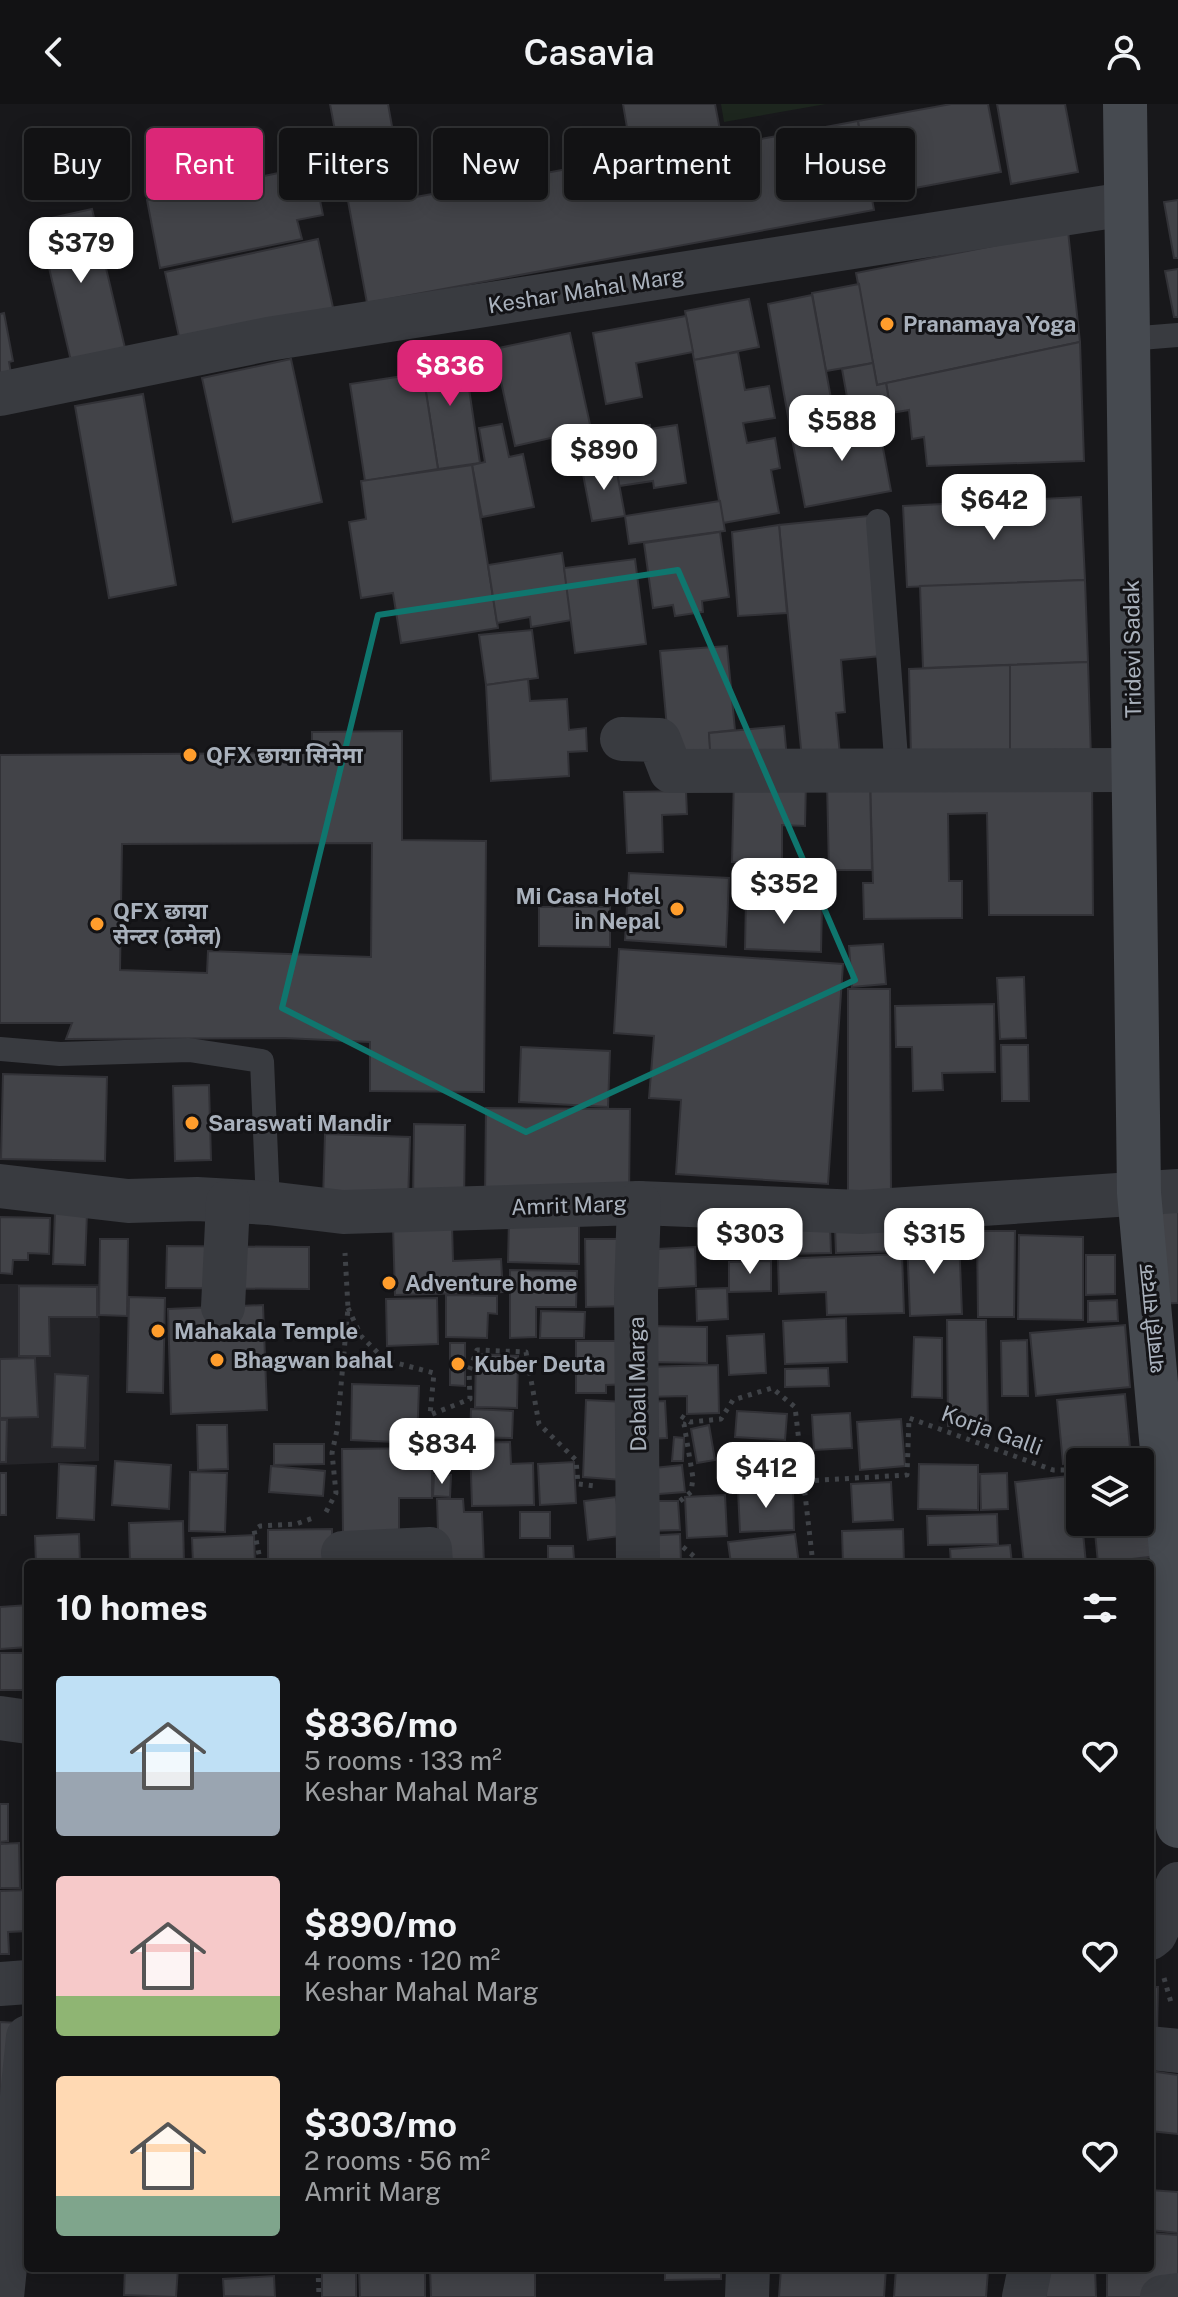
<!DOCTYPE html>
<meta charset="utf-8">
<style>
:root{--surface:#121214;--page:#1b1b1d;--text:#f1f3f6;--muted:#9c9ea0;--line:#313234;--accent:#db2777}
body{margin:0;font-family:"Public Sans","Noto Sans Devanagari",sans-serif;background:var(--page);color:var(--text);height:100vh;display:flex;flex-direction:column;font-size:30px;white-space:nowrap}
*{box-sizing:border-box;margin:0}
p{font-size:26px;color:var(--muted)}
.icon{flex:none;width:44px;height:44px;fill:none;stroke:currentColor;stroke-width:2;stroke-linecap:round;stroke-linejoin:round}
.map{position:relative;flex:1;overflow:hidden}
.side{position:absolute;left:24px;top:1456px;width:1130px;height:712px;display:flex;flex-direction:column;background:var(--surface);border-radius:8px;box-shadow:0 4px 20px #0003,0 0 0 2px var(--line)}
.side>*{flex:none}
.top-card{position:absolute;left:24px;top:24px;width:1130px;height:72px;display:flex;gap:16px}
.tools{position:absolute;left:1066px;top:1344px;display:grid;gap:16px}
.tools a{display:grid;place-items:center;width:88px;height:88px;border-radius:8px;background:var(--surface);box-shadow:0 4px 20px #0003,0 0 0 2px var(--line);font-size:40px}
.price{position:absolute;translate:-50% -68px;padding:0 18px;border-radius:16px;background:#fff;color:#222;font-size:26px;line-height:52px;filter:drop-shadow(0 2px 4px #0008)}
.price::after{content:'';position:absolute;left:50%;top:48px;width:24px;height:18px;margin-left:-12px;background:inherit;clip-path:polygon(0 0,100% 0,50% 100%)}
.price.active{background:var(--accent);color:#fff}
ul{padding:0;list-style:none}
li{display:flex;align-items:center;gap:24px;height:200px;padding:0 32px}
li span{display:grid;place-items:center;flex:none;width:224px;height:160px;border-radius:8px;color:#555}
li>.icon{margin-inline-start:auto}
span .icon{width:96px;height:96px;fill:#fffc;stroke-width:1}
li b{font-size:34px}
h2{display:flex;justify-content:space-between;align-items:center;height:96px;padding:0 32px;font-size:34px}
.chip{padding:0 28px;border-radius:8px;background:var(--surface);box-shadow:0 4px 20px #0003,0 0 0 2px var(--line);font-size:28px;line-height:72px}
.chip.active{background:var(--accent);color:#fff}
header{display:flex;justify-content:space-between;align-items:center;height:104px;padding:0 32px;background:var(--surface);font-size:36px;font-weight:600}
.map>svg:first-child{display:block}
.built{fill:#242428}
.green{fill:#1d261e}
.building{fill:#424348;stroke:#323237;stroke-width:2;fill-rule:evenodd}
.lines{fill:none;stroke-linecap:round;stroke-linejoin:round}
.path{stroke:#3f4247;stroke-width:5;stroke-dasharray:4 6;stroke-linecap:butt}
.lane{stroke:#393b40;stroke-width:24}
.street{stroke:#393b40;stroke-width:44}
.secondary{stroke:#464a50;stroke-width:44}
.marked{fill:none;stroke:#0f766e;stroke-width:6;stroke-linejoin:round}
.poi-dot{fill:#ff9d2c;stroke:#131316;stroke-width:3}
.labels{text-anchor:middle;stroke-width:6;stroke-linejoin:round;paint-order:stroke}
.street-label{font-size:22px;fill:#a9b1bc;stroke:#131316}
.poi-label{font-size:22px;font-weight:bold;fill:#a9b1bc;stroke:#131316;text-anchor:start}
</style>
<header><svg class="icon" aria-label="back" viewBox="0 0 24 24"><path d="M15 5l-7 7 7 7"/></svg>Casavia<svg class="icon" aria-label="person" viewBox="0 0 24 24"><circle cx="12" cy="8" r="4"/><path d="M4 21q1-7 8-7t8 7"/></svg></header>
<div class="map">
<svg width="1178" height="2193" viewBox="0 0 1178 2193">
<rect width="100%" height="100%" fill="#18181b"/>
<polygon class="built" points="0,1180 100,1180 99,1357 0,1361"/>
<polygon class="green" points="721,0 826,0 724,18"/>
<g class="building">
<polygon points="330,0 388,0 405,95 632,53 623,0 715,0 723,42 858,17 874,106 367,199"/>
<polygon points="951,0 988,0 1001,68 872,92 858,17"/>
<polygon points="997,0 1065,0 1078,68 1011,80"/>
<polygon points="313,62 323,111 297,116 302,135 160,164 147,96"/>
<polygon points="1178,96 1178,154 1174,154 1164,98"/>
<polygon points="92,105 125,244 71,257 38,117"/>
<polygon points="1068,127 1080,238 877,281 856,169"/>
<polygon points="318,135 334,208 181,242 165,168"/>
<polygon points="1178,165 1178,213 1174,213 1165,167"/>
<polygon points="859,180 873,259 826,267 812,189"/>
<polygon points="812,191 837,327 792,335 768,200"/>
<polygon points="749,195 759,243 694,256 685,207"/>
<polygon points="4,209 13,257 9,258 12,275 0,277 0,210"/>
<polygon points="686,212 693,248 636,259 642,293 606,300 593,229"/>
<polygon points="570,229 591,325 515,342 494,245"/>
<polygon points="1080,238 1084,357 927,362 924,333 912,335 909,306 891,309 886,279"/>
<polygon points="463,244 480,359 438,365 420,251"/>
<polygon points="738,248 745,286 769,282 775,314 743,319 747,339 775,334 780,364 771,366 779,409 723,419 694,256"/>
<polygon points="291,255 322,398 233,418 202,274"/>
<polygon points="873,259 877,281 886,279 889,296 849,304 842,265"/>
<polygon points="423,269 438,365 365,377 350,280"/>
<polygon points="143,290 176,481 109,494 75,302"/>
<polygon points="877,312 891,387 805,403 792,335 837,327 835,320"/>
<polygon points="502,320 509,353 523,350 534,403 482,413 472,361 485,358 479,324"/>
<polygon points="650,321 650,325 677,321 686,379 654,384 653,377 619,382 611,326"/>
<polygon points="615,358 625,412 592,417 582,365"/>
<polygon points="472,361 498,524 401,539 393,489 361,494 349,418 366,415 361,377"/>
<polygon points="1081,393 1085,476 907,483 903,402"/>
<polygon points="720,397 725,427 629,440 625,412"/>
<polygon points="868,412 881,552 841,556 845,608 836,609 840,651 802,655 779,421"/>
<polygon points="779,421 787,509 738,512 732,428"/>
<polygon points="720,428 729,493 702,497 703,508 675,512 673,501 653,504 644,439"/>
<polygon points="562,449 572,516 531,523 530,513 497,519 488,461"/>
<polygon points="635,455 646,540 575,549 564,464"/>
<polygon points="1085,476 1088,558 923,564 920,482"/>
<polygon points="532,526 538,574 486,581 479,531"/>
<polygon points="727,542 735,626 709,629 711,654 670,657 660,547"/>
<polygon points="1088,558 1091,655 1010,654 1010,561"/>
<polygon points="1010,561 1010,654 911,654 909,565"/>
<polygon points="528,575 530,597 567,595 569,626 586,624 587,647 568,648 569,672 491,677 486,581"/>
<polygon points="784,622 787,655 711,663 709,629"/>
<path d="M402,627V736L486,737L484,988L370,987V938L284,934L66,935L72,919H0V651L312,649V628ZM372,739L371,853L208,847L207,869L120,866L122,740Z"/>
<polygon points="1092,672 1093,811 989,811 987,709 948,710 949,777 962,777 962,814 864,815 863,779 873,779 870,678"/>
<polygon points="734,673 806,675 805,722 782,721 782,759 732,758"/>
<polygon points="870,678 872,766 829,766 827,679"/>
<polygon points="686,687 687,710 662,711 663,748 627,749 624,688"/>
<polygon points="747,762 820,764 820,790 747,789"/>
<polygon points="629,769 729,774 726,843 625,836"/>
<polygon points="746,795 822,798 821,848 745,845"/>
<polygon points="539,803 610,803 610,843 539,842"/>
<polygon points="883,840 886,880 852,883 849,842"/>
<polygon points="619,845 843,860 828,1080 676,1070 681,996 649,994 654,932 614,929"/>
<polygon points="1024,873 1026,934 1000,935 997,874"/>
<polygon points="848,885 890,885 891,1087 848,1087"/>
<polygon points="994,900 995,968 942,969 943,986 913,987 912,943 896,943 895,902"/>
<polygon points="1001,941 1028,941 1029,997 1002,997"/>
<polygon points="521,943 610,947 608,1003 519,998"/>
<polygon points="3,970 107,973 105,1057 1,1055"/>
<polygon points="209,981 211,1056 175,1057 173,982"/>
<polygon points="486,1004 630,1005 629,1094 485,1093"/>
<polygon points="414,1020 465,1021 464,1100 413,1099"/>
<polygon points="325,1030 410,1033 408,1099 323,1096"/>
<polygon points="1178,1090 1178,1199 1152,1200 1148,1091"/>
<polygon points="55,1108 87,1109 85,1161 53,1160"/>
<polygon points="0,1113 50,1114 49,1150 28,1149 28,1156 13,1156 12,1170 0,1169"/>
<polygon points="509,1114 579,1115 579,1160 508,1158"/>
<polygon points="774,1118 775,1151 728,1152 727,1120"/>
<polygon points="452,1121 453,1157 501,1155 503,1188 395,1191 393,1122"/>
<polygon points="830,1121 831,1149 780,1150 780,1122"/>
<polygon points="903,1122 904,1147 836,1149 835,1123"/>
<polygon points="977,1127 1015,1127 1014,1213 978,1213"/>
<polygon points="1019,1131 1083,1133 1083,1216 1018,1215"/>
<polygon points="959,1133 962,1210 910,1212 907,1134"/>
<polygon points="100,1135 128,1135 127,1212 99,1211"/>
<polygon points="585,1135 629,1135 631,1202 586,1203"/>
<polygon points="167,1142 309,1143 309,1185 166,1184"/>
<polygon points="695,1143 696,1182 645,1185 657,1145"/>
<polygon points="902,1150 904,1209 827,1211 826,1188 779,1190 778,1155"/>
<polygon points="1086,1151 1115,1151 1115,1190 1086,1191"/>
<polygon points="771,1157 771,1187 729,1188 729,1158"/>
<polygon points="510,1166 577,1167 576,1203 536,1203 536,1233 510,1234"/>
<polygon points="19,1182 97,1183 97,1213 49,1213 50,1252 19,1252"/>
<polygon points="727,1184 728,1215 697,1217 696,1185"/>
<polygon points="446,1191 497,1192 497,1210 488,1209 487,1234 446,1233"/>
<polygon points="129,1193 165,1194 163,1289 127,1288"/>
<polygon points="437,1194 438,1240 387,1242 386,1195"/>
<polygon points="1117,1196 1118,1217 1088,1218 1088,1197"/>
<polygon points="263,1201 267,1306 171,1310 168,1205"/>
<polygon points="541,1207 585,1208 584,1234 540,1234"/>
<polygon points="846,1214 847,1258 785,1260 783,1217"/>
<polygon points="947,1216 986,1216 988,1321 948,1322"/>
<polygon points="1125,1221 1130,1283 1036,1292 1030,1229"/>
<polygon points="645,1222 707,1223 707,1259 644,1258"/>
<polygon points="764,1230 766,1269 729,1271 727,1232"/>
<polygon points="914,1233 942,1234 942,1294 912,1293"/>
<polygon points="1027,1236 1028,1292 1002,1292 1001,1237"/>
<polygon points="576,1237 630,1237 630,1280 606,1281 606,1289 576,1289"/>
<polygon points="450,1239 465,1239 465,1282 450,1281"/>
<polygon points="476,1250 518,1252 517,1304 475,1303"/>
<polygon points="35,1254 38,1313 0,1314 0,1255"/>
<polygon points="718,1261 719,1309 687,1310 687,1292 642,1293 642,1263"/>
<polygon points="828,1264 829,1282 785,1283 785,1265"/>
<polygon points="55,1270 88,1272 85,1344 52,1343"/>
<polygon points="352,1280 419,1282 417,1339 351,1336"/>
<polygon points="1125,1290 1131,1354 1063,1360 1057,1296"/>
<polygon points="586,1296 626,1298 622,1376 583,1373"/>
<polygon points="665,1297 667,1334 649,1335 646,1298"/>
<polygon points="471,1305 513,1307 512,1334 470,1333"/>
<polygon points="737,1307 787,1310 785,1336 735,1333"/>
<polygon points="850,1309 852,1344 814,1346 812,1311"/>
<polygon points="901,1315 905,1362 860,1366 857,1318"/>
<polygon points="0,1316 7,1316 6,1358 0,1358"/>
<polygon points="197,1321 227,1321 228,1365 198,1366"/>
<polygon points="709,1321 715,1356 697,1359 691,1325"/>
<polygon points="674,1333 684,1334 683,1357 672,1357"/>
<polygon points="510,1338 511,1360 533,1359 534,1401 472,1402 470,1339"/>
<polygon points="274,1340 324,1340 324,1360 274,1361"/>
<polygon points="736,1340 781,1340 781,1374 737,1374"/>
<polygon points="432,1344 432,1394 399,1394 399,1429 343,1429 342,1345"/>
<polygon points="433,1345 449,1345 449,1368 434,1368"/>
<polygon points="115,1357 171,1361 169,1405 112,1401"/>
<polygon points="574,1358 576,1399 540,1401 538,1360"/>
<polygon points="59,1360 96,1362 94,1416 57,1414"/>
<polygon points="919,1360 978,1361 978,1406 918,1405"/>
<polygon points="682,1361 685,1388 646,1391 644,1365"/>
<polygon points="271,1362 325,1367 323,1392 269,1388"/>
<polygon points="190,1368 227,1369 225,1428 189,1427"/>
<rect x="0" y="1369" width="6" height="42"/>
<polygon points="1007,1369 1008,1405 981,1406 980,1370"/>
<polygon points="434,1371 451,1371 450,1393 433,1392"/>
<polygon points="1077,1371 1080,1418 1082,1418 1086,1460 1024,1460 1015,1378"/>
<polygon points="891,1378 893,1416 853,1418 851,1380"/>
<polygon points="1158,1378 1166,1451 1098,1459 1094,1418 1140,1418 1140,1380"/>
<polygon points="793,1384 794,1426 740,1428 738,1386"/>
<polygon points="725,1391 727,1432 687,1434 685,1393"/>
<polygon points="616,1393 621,1432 588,1436 584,1397"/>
<polygon points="437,1395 463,1395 464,1408 482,1408 484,1460 439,1460"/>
<polygon points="642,1397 678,1397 680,1426 643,1427"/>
<rect x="520" y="1408" width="30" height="26"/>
<polygon points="997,1410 998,1440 928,1441 927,1412"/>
<polygon points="183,1417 184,1460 130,1460 129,1419"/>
<polygon points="332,1425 333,1460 268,1460 268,1426"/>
<polygon points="903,1425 904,1460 843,1460 842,1427"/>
<polygon points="79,1430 80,1460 36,1460 35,1432"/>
<polygon points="680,1430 681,1458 646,1460 645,1432"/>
<polygon points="795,1430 799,1460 731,1460 728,1438"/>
<polygon points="254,1431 255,1460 193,1460 192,1434"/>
<polygon points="1010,1441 1012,1460 951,1460 950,1445"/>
<polygon points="548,1442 573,1442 574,1455 632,1455 632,1460 548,1460"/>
<polygon points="28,1501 28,1543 0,1545 0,1503"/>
<rect x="0" y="1549" width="28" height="37"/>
<polygon points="1150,1697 1154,1744 1150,1745"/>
<polygon points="0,1700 8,1700 8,1737 0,1738"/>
<polygon points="19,1739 20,1784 0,1784 0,1740"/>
<polygon points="28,1786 28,1827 8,1828 9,1850 0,1850 0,1787"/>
<polygon points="1150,1883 1158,1883 1157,1930 1150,1930"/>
<polygon points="0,1918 19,1919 0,2051"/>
<polygon points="1150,1967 1178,1971 1178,2030 1150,2027"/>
<polygon points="1150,2086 1178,2088 1178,2129 1150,2126"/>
<polygon points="1150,2129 1178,2131 1178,2193 1107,2193 1107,2164 1150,2164"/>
<polygon points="28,2133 28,2164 114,2164 114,2169 27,2164"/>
<polygon points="125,2164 178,2164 176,2193 124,2191"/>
<rect x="226" y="2164" width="80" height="2"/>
<rect x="322" y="2164" width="34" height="29"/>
<polygon points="359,2164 425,2164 425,2193 360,2193"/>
<polygon points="430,2164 535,2164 535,2193 431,2193"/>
<polygon points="665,2164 721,2164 721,2175 665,2176"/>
<polygon points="781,2164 886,2164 884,2193 779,2193"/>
<polygon points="896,2164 951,2164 988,2167 986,2193 894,2193"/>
<polygon points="1046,2164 1095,2164 1096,2193 1046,2193"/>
<polygon points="274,2172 275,2193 224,2192 223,2175"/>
</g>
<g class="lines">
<g class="path">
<polyline points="348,1204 361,1232 385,1256 434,1269 430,1311 470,1295 469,1267 477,1246 526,1248 539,1320 576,1356 578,1380 595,1382"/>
<polyline points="681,1312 690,1318 721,1315 733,1296 772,1284 795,1303 813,1460"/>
<polyline points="805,1377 907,1371 909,1314 1053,1366 1080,1366"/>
<polyline points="680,1397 691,1388 693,1374 684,1320 681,1320"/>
<polyline points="326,1408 336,1389 332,1349 337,1326 348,1204 345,1149"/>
<polyline points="683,1443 703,1460"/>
<polyline points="261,1460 254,1426 260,1422 296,1420 316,1413"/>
<polyline points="1164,1874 1172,1902"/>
<polyline points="318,2164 319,2193"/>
</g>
<g class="lane">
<polyline points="1128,235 1178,231"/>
<polyline points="878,417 897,667"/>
<polyline points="0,945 60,950 189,946 262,957 268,1099"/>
</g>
<g class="street">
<polyline points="0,290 268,235 1126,100"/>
<polyline points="622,635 659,636 671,667 1133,666"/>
<polyline points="0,1082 128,1097 197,1095 268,1099 343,1108 639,1099 861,1108 1178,1087"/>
<polyline points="223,1203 228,1098"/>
<polyline points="343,1449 430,1445 431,1460"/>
<polyline points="638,1460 636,1189 639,1099"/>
<polyline points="0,1614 28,1618"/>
<polyline points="1150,1834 1155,1830 1178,1780"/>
<polyline points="0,1880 28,1878"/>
<polyline points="1150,1944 1178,1947"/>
<polyline points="2,2193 28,1933"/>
<polyline points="747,2193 748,2164"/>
<polyline points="1024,2193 1030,2164"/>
<polyline points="1162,2193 1178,2191"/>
</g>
<polyline class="secondary" points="1125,0 1139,1089 1172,1458 1163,1532 1164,1653 1178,1722"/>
</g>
<path class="marked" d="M678,466L855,876L526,1028L282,904L378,511Z"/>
<g class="poi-dot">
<circle cx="887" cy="220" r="8"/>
<circle cx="190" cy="651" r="8"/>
<circle cx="677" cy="805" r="8"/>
<circle cx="97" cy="820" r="8"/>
<circle cx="192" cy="1019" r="8"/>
<circle cx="389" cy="1179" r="8"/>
<circle cx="158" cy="1227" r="8"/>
<circle cx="217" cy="1256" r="8"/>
<circle cx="458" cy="1260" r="8"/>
</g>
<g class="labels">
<g class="street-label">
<text transform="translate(586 186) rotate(-9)" y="8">Keshar Mahal Marg</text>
<text transform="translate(1132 545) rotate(-91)" y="8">Tridevi Sadak</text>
<text transform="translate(569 1101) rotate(-2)" y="8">Amrit Marg</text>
<text transform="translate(1151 1215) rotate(-96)" y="8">थाबाही सादक</text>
<text transform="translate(637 1280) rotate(-91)" y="8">Dabali Marga</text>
<text transform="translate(992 1326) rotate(20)" y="8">Korja Galli</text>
</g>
<g class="poi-label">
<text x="903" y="228">Pranamaya Yoga</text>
<text x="206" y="659">QFX छाया सिनेमा</text>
<text x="661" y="800" text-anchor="end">Mi Casa Hotel<tspan x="661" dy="25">in Nepal</tspan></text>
<text x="113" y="815">QFX छाया<tspan x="113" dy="25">सेन्टर (ठमेल)</tspan></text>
<text x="208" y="1027">Saraswati Mandir</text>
<text x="405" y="1187">Adventure home</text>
<text x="174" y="1235">Mahakala Temple</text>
<text x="233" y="1264">Bhagwan bahal</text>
<text x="474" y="1268">Kuber Deuta</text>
</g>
</g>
</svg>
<div class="tools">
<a><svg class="icon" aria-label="layers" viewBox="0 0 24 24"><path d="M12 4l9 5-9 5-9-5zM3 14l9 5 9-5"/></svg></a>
</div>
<b class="price" style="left:81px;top:181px">$379</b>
<b class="price active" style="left:450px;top:304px">$836</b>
<b class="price" style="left:842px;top:359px">$588</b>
<b class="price" style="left:604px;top:388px">$890</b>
<b class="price" style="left:994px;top:438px">$642</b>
<b class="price" style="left:784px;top:822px">$352</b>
<b class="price" style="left:750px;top:1172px">$303</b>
<b class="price" style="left:934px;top:1172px">$315</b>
<b class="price" style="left:442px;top:1382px">$834</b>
<b class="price" style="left:766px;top:1406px">$412</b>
<div class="top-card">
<a class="chip">Buy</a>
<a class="chip active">Rent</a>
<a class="chip">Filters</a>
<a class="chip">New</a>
<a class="chip">Apartment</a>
<a class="chip">House</a>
</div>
<section class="side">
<h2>10 homes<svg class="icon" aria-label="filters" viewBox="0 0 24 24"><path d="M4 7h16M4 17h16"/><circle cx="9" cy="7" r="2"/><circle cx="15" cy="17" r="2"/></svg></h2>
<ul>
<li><span style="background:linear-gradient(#bfe0f5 60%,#9aa5b1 0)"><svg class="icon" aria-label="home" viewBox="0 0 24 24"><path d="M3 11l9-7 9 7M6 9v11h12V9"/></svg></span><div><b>$836/mo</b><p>5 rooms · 133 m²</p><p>Keshar Mahal Marg</p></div><svg class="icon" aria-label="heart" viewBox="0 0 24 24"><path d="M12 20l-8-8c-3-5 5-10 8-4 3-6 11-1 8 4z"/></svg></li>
<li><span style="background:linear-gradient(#f6c9c9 75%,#8fb573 0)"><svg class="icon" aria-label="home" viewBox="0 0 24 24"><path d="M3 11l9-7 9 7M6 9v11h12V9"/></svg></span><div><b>$890/mo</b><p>4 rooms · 120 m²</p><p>Keshar Mahal Marg</p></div><svg class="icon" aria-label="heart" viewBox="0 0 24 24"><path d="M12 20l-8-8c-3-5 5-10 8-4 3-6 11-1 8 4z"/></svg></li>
<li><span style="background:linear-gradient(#ffd9b3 75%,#7fa58c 0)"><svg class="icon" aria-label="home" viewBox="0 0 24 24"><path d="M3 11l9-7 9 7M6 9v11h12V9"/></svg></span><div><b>$303/mo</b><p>2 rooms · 56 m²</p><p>Amrit Marg</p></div><svg class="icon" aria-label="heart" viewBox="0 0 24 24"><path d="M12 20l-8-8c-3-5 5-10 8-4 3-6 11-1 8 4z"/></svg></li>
</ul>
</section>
</div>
